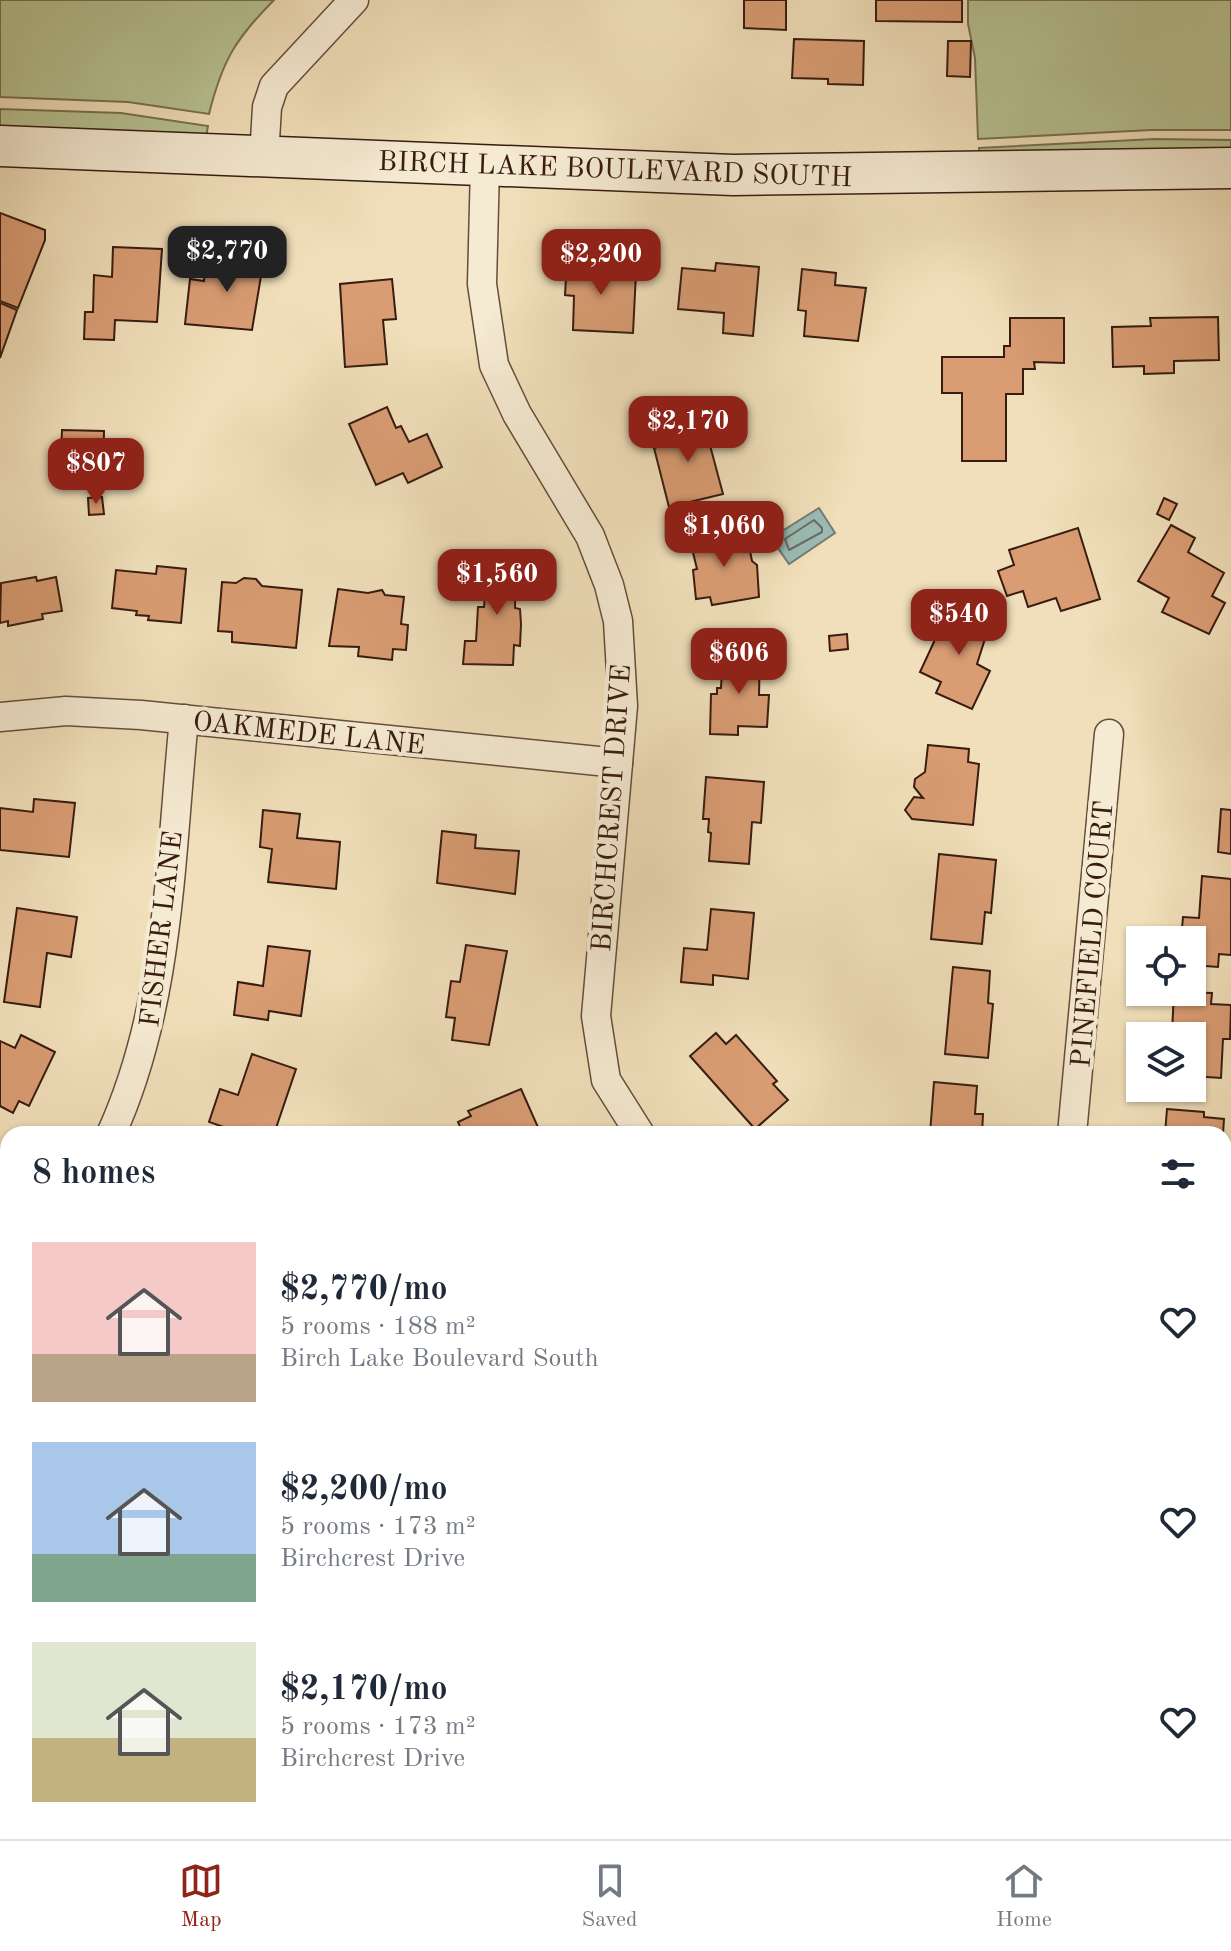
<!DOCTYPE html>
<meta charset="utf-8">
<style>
:root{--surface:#fff;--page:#f6f6f7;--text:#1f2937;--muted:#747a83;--line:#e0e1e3;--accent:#8f2418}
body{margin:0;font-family:"Old Standard TT",serif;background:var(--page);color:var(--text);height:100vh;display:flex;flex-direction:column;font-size:30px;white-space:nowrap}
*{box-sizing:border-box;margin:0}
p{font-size:26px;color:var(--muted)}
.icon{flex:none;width:44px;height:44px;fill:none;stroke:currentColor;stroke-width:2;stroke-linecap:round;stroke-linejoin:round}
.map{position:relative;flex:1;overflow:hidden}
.side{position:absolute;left:0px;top:1126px;width:1232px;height:714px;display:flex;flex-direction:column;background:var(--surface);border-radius:24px 24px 0 0;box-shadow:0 2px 6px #0004}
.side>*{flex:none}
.controls{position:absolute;left:1126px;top:926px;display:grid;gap:16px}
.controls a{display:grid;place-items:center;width:80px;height:80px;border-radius:0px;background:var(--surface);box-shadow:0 2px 6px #0004;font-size:40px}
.price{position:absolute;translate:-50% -68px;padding:0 18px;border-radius:16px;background:var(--accent);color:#fff;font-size:26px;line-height:52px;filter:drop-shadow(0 2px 4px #0008)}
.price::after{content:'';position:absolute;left:50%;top:48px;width:24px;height:18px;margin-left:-12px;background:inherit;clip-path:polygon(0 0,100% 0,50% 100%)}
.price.current{background:#222;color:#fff}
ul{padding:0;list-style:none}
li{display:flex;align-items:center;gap:24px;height:200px;padding:0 32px}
li span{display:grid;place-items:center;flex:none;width:224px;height:160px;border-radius:0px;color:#555}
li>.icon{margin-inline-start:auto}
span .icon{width:96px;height:96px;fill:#fffc;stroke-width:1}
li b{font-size:34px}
h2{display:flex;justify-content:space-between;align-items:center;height:96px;padding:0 32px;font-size:34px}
.dock{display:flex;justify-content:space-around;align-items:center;height:112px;border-top:2px solid var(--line);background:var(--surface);font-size:22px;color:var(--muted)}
.dock a{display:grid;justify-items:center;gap:4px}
.dock .current{color:var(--accent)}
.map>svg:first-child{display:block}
.green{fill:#b7c292;stroke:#786f52;stroke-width:2}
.water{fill:#9bbcb6;stroke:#737c74;stroke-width:2}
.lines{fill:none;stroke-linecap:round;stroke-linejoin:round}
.shore{stroke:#6a6c64;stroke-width:2}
.building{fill:#d99c73;stroke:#381c11;stroke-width:2}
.street-casing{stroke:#664d3b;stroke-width:31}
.secondary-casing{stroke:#381c11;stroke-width:43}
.street{stroke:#f5ead2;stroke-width:28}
.secondary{stroke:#f5ead2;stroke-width:40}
.labels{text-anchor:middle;stroke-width:8;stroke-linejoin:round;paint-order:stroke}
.street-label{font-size:28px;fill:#381c11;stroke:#f5ead2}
</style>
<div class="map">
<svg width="1231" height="1839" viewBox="0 0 1231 1839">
<rect width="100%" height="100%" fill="#f0dfba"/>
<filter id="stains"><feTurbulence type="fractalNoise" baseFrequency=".0025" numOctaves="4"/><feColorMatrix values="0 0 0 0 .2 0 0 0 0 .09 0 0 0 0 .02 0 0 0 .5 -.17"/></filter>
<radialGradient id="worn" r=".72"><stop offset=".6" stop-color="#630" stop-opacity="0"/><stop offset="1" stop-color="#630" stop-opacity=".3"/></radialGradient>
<g class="green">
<path d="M0,0H274C236,38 222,61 209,114L128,102L0,97Z"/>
<polygon points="968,0 1231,0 1231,130 1151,130 978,139 975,58 968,24"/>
<polygon points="0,109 121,113 208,126 206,137 0,128"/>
<polygon points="1155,139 1231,140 1231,152 979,157 979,148"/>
<polygon points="1224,1511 1231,1512 1231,1839 0,1839 0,1799 8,1793 8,1832 1224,1832"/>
</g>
<polygon class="water" points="819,508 835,533 789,564 771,538"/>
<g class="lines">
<polygon class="shore" points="814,520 822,528 822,532 789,550 785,539"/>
</g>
<g class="building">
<polygon points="744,0 786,0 786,30 744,28"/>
<polygon points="876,0 962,0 962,22 876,21"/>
<polygon points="794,39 864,41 863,85 828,84 828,79 792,78"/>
<polygon points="948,41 971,41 970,77 947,76"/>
<polygon points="0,213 45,230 45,240 18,308 0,301"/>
<polygon points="113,247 162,249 157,322 115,320 114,340 84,339 85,312 93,312 94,275 112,277"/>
<polygon points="223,253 264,258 252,330 185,324 190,279 204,281 205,271 221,273"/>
<polygon points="567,259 610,261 610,272 636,273 633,333 573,330 574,296 565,295"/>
<polygon points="716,263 759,267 753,336 723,333 724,313 678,309 682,268 715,271"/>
<polygon points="802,269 836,273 835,285 866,288 858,341 804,336 806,311 798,310"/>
<polygon points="392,279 396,319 383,320 387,364 345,367 340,284"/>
<polygon points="0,303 17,310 0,358"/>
<polygon points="1218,317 1219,360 1174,361 1174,373 1144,374 1144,366 1113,367 1112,327 1151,326 1150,318"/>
<polygon points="1010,318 1064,318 1064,363 1034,362 1035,369 1023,369 1023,394 1006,394 1006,461 962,461 962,393 942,393 942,357 1004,357 1004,346 1010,346"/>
<polygon points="387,407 396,428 401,426 409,442 427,434 442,467 408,483 403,473 376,485 349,424"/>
<polygon points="703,419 723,494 669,507 654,448 665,445 661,430"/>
<polygon points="62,430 104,431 103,477 60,476"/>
<polygon points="102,497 104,514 89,515 88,498"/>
<polygon points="1164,498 1177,504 1169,520 1157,514"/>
<polygon points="1171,525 1195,538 1188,552 1224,573 1212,596 1225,603 1209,634 1162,612 1169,598 1138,581"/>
<polygon points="1078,528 1100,599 1061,611 1056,598 1028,607 1023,591 1007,596 998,571 1014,565 1009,550"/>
<polygon points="728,533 730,539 747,536 752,561 757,565 759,597 712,605 710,597 696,599 693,570 697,569 690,540"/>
<polygon points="489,554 516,555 515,608 520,609 521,624 520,646 514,645 513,665 463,664 465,641 476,641 478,607 484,607"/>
<polygon points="157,566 186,569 181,623 148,620 149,616 136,615 137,611 112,608 116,570 156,574"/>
<polygon points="36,577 37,581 56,577 62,611 42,614 43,619 8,626 8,621 0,623 1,583"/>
<polygon points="244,578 256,579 262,586 302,590 296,648 232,642 232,632 218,631 222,582 236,583"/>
<polygon points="338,589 368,593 382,590 385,595 404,597 401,624 408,625 406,650 393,649 392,660 358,656 359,647 329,646"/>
<polygon points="951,605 990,623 977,664 990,671 972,709 936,693 941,682 920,672"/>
<polygon points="847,634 848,649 830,651 829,636"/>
<polygon points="723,652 760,654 759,695 769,695 767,727 738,726 738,735 710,734 711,694 717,694 717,688 721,688"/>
<polygon points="928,745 969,749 968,762 979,764 973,825 912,819 905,810 914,797 923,798 914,787 915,779 925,772"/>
<polygon points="706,777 764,782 761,823 752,822 749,864 709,861 711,833 708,832 709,819 703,819"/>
<polygon points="34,799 75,803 69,857 0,850 0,808 33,812"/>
<polygon points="1221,809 1231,810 1231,854 1218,852"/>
<polygon points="263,810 300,814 297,838 340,842 336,889 268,882 272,849 260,847"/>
<polygon points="442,831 476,835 475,848 519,851 515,894 437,883"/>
<polygon points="939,854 996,860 991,913 985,912 982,944 931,939"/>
<polygon points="1202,876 1231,879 1231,955 1219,954 1218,967 1192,965 1192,940 1181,940 1183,917 1199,918"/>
<polygon points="17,908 77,917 71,957 47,953 40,1007 4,1002"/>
<polygon points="711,909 754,913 748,979 713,975 713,985 681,982 684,948 707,950"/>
<polygon points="466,945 507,951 489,1045 452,1040 455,1018 446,1017 451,981 460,982"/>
<polygon points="268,946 310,951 301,1016 269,1011 268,1020 234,1015 238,982 263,986"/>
<polygon points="953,967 990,971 988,1003 993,1004 988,1058 945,1054"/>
<polygon points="1174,992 1212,993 1211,1004 1231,1005 1230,1039 1223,1039 1221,1078 1192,1076 1192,1036 1174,1036 1172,1033"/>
<polygon points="716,1033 726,1044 736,1035 777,1081 773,1084 788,1100 755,1129 690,1056"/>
<polygon points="21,1035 55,1052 29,1106 19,1101 13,1113 0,1106 0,1041 15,1048"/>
<polygon points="252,1054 296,1069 274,1134 244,1134 209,1122 220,1089 238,1095"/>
<polygon points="934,1082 977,1086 975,1114 983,1114 982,1134 930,1134"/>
<polygon points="521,1089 541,1134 463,1134 458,1122 471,1116 468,1111"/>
<polygon points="1167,1109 1204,1112 1204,1117 1224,1119 1223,1134 1165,1134"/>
<polygon points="1230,1376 1231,1376 1231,1440 1224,1439 1224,1383 1230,1384"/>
<polygon points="8,1392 8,1418 0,1410 0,1399"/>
</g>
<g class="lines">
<g class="street-casing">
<g id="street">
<polyline points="264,157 267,107 274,86 354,0"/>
<polyline points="485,166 482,284 494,365 517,414 590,536 609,585 618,621 623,706 596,1016 606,1080 640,1134"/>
<polyline points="0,717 66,711 141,715 618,763"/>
<path d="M111,1134C170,1005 170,858 184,719"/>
<polyline points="1072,1134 1109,734"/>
<polyline points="1224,1285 1231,1285"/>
<polyline points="0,1286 8,1278"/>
</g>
</g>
<g class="secondary-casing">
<polyline id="secondary" points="0,146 733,175 1231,168"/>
</g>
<use href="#street" class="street"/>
<use href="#secondary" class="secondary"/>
</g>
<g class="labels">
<g class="street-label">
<text transform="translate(615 168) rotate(2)" y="10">BIRCH LAKE BOULEVARD SOUTH</text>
<text transform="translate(309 732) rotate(6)" y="10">OAKMEDE LANE</text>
<text transform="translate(610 808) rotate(-86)" y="10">BIRCHCREST DRIVE</text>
<text transform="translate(160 929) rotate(-83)" y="10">FISHER LANE</text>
<text transform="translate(1091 934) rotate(-85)" y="10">PINEFIELD COURT</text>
</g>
</g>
<rect width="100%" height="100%" filter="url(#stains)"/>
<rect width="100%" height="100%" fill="url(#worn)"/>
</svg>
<div class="controls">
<a><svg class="icon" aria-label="locate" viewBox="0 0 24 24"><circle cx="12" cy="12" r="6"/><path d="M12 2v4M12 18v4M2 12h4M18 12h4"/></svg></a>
<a><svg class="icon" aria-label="layers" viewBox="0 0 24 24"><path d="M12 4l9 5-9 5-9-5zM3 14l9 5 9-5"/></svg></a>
</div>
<b class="price current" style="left:227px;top:294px">$2,770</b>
<b class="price" style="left:601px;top:297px">$2,200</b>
<b class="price" style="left:688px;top:464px">$2,170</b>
<b class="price" style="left:96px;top:506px">$807</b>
<b class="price" style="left:724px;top:569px">$1,060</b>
<b class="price" style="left:497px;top:617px">$1,560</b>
<b class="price" style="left:959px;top:657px">$540</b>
<b class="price" style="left:739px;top:696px">$606</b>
<section class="side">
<h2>8 homes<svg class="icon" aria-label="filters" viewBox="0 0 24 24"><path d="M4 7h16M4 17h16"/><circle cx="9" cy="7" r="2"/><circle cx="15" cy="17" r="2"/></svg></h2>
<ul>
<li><span style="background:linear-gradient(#f6c9c9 70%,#b9a48a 0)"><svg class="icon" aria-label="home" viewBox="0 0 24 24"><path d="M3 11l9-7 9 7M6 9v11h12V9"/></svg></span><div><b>$2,770/mo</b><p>5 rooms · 188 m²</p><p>Birch Lake Boulevard South</p></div><svg class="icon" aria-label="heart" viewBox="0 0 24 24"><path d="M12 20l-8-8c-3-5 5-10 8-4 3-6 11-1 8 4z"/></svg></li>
<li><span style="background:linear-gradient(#a9c7e8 70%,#7fa58c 0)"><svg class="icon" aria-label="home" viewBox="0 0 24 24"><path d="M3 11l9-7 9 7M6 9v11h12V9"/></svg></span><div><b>$2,200/mo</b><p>5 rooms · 173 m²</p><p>Birchcrest Drive</p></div><svg class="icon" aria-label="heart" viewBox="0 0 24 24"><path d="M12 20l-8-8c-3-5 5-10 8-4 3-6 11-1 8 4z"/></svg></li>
<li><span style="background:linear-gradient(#dfe7d0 60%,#c2b280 0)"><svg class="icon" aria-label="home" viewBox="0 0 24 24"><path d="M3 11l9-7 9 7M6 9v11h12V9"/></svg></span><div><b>$2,170/mo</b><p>5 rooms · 173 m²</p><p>Birchcrest Drive</p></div><svg class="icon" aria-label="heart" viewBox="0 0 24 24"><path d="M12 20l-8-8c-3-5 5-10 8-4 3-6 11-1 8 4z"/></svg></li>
</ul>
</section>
</div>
<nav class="dock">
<a class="current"><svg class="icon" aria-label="map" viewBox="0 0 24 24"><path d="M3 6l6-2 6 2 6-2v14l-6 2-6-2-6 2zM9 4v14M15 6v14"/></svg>Map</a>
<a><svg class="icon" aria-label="saved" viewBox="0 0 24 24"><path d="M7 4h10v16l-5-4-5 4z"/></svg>Saved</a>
<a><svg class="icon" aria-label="home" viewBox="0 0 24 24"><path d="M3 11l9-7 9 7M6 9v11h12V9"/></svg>Home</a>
</nav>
